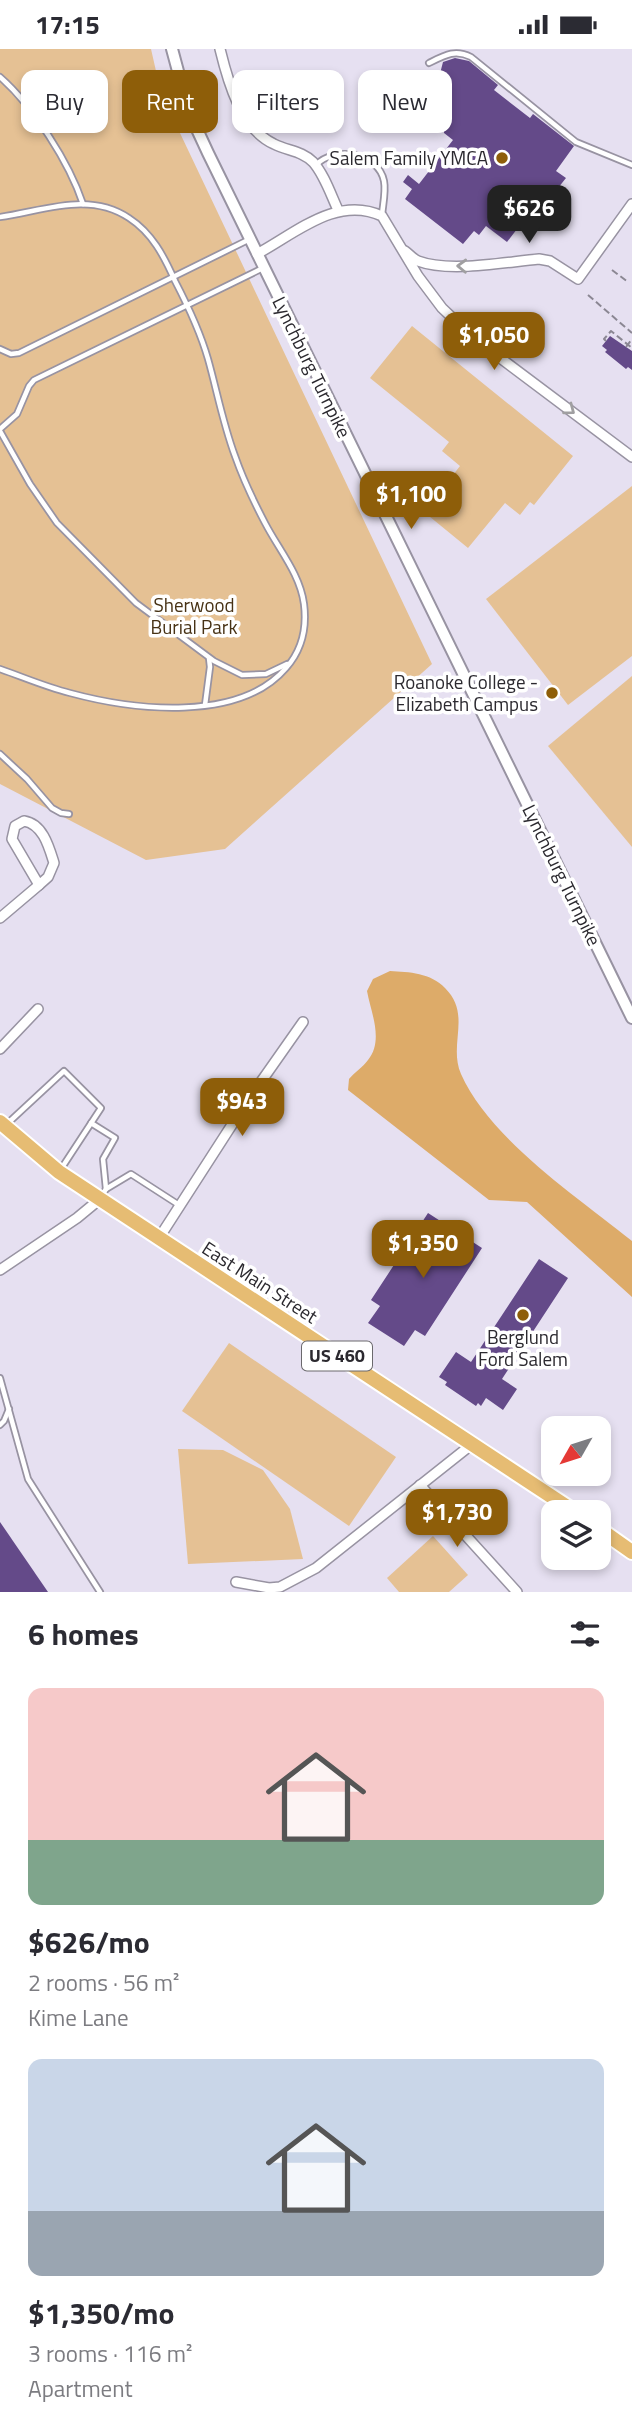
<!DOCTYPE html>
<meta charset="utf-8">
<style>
:root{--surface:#fff;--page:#f2f2f3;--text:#2b2b33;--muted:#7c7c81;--accent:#8e5e09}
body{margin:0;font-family:"Titillium Web",sans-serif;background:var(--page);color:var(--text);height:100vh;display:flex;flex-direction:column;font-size:26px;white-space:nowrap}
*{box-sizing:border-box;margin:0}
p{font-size:23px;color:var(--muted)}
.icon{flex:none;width:38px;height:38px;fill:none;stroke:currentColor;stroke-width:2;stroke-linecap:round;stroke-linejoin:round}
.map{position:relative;height:1543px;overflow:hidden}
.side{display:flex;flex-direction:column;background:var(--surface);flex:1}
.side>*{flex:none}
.guide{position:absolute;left:21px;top:21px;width:592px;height:63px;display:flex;gap:14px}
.needle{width:46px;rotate:231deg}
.buttons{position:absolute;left:541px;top:1367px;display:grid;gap:14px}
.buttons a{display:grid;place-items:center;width:70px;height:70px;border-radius:14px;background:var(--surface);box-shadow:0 4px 10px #0003;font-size:35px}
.price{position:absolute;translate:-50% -60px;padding:0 16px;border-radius:14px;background:var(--accent);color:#fff;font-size:23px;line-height:46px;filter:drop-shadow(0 2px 4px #0008)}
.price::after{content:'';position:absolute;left:50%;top:42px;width:21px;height:16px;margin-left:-10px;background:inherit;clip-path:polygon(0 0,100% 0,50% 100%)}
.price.current{background:#222;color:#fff}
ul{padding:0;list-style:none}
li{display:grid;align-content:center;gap:14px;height:371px;padding:0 28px}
li span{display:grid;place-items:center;height:217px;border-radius:14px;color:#555}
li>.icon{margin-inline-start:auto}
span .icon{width:126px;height:126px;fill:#fffc;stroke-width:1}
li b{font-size:30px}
h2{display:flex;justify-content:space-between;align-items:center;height:84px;padding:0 28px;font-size:30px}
.pill{padding:0 24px;border-radius:14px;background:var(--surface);box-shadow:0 4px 10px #0003;font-size:24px;line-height:63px}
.pill.current{background:var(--accent);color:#fff}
.status{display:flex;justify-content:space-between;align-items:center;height:49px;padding:0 35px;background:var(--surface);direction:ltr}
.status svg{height:19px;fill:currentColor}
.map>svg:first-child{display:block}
.green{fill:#e5c194}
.forest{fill:#ddab69}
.building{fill:#644a89}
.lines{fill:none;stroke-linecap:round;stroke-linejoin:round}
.service-casing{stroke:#9893a2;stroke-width:8}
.minor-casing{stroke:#9893a2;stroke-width:12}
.tertiary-casing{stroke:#9893a2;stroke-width:14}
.primary-casing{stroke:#fff;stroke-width:18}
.path{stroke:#8b8793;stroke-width:2;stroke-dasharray:7 3.5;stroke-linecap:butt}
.service{stroke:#fff;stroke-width:4.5}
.minor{stroke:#fff;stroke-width:9}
.tertiary{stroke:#fff;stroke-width:10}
.primary{stroke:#e6bc73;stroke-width:14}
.oneway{stroke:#a09fa1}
.poi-dot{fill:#8e5e09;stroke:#fff;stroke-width:2.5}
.labels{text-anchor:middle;stroke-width:7;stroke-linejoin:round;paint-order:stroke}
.shield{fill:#fff;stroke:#6b696d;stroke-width:2}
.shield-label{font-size:18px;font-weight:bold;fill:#2b292f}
.poi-label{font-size:19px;fill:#2b292f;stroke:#fff;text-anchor:end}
.street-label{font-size:19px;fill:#2b292f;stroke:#fff}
.park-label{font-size:19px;fill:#473215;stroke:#fff}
</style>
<div class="status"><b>17:15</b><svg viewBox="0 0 49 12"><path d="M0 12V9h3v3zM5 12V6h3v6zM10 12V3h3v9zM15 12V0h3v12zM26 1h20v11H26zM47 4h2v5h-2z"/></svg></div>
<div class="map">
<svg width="632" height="1543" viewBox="0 0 632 1543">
<rect width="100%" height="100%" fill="#e6e0f1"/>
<g class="green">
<polygon points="0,0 151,0 161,44 432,615 225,800 146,811 0,735"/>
<polygon points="412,277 573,407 534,456 530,453 520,466 505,454 468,499 424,463 460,417 442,402 449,393 370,329"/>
<polygon points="632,437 632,607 568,656 486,550"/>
<polygon points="632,627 632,798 548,697"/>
<polygon points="229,1294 396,1408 349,1477 182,1362"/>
<polygon points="178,1400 223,1401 263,1421 290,1460 303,1510 188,1515"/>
<polygon points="433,1487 468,1526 449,1543 399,1543 387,1529"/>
</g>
<path class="forest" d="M390,922C409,923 431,924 445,939C472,966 448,995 461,1025C490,1090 576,1147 632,1192V1248L527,1153L489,1151L348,1041L349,1030C355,1023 363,1018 368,1011C384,991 371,964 367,942L373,930Z"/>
<g class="building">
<polygon points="455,9 469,12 498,36 494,41 530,69 533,65 574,97 556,122 566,129 558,139 567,146 549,170 534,158 507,193 486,177 479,186 474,182 463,195 405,150 412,140 403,133 408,126 419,135 453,91 444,84 444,56 434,48 443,13"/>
<polygon points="610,287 632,302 632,321 628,318 626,320 605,303 607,301 602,297"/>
<polygon points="428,1164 482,1199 425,1287 415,1281 404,1297 368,1274 380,1257 371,1251"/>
<polygon points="539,1210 568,1229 502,1330 517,1340 503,1361 486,1349 481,1357 478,1354 476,1357 445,1336 447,1333 439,1328 456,1303 471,1313"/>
<polygon points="0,1473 48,1543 0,1543"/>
</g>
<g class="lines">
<g class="service-casing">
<g id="service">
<path d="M429,14C445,6 455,0 471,8L576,93L632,116"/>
<path d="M0,28C33,57 69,113 83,155"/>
<path d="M316,116C334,97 378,103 384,132C386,142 383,155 382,166"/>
<path d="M0,168C43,162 89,142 129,169C152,184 164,207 175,232C188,257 200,282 208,310C217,342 223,375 235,407C243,430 254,453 265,474C279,501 300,525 304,555C307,579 302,601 286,619C239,674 133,661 70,644C46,638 23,628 0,620"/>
<polyline points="0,300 11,305 19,304 248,191"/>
<polyline points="0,380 17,365 29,337 34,331 263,219"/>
<polyline points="0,382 30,435 57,474 136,554 214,612 242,626 266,625 287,615"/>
<polyline points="205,656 210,618 209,609"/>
<polyline points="0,705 27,730 52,759 61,764 69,765"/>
<polyline points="8,1074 64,1022 101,1059 61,1120"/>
<polyline points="91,1074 115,1089 103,1110 106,1140"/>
<polyline points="101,1148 106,1140 131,1125 179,1156"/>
<polyline points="0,1329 28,1430 100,1543"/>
<polyline points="0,1376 4,1372 9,1360"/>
</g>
</g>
<g class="minor-casing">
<g id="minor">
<path d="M220,0C228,33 241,80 274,95C288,102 302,102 313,113C324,125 331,146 338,161"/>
<path d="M405,202C409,205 413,210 418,212C450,224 505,213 539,210L550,212L578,230L632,155"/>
<path d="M257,205C296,184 337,146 382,167L418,227L442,259L461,277L487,299L632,408"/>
<path d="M24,772C43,775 49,798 54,814L48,828L39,836L12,790L15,777Z"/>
<polyline points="0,869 39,836"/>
<polyline points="0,1000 38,960"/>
<polyline points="159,1189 244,1057 303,973"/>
<polyline points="0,1221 77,1169 100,1150"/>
<polyline points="420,1436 517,1543"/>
<polyline points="236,1533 269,1539 280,1538 316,1519 471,1396"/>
</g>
</g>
<g class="tertiary-casing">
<polyline id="tertiary" points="172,0 189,63 208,104 632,969"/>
</g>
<g class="primary-casing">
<g id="primary">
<polyline points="0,1073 59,1123 575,1463"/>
<polyline points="598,1479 632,1503"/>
</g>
</g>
<g class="path">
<polyline points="612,221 628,233"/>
<polyline points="588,246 632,284"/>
<polyline points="606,292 604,290 611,282 632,299"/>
<polyline points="626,298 632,290"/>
</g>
<use href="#service" class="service"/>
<use href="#minor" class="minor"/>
<use href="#tertiary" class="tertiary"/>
<use href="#primary" class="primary"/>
</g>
<defs><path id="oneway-chevron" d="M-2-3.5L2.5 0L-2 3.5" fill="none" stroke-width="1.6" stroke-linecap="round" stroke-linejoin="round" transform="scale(1.75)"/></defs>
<g class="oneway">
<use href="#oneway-chevron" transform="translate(462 217) rotate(-178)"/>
<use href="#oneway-chevron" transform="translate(570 361) rotate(37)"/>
</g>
<g class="poi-dot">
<circle cx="502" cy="109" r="7"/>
<circle cx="552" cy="644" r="7"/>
<circle cx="523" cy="1266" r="7"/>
</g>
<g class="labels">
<rect class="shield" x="302" y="1292.5" width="70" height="29" rx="5"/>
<g class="shield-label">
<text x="337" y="1313">US 460</text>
</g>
<g class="poi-label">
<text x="488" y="116">Salem Family YMCA</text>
<text x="538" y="640">Roanoke College -<tspan x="538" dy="22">Elizabeth Campus</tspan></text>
<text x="523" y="1295" text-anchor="middle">Berglund<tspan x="523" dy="22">Ford Salem</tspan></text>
</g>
<g class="street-label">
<text transform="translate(312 318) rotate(64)" y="7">Lynchburg Turnpike</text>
<text transform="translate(562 826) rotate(64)" y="7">Lynchburg Turnpike</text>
<text transform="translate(260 1233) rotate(33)" y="7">East Main Street</text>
</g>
<g class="park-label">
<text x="194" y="563">Sherwood<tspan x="194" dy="22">Burial Park</tspan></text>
</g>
</g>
</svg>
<div class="buttons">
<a><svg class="needle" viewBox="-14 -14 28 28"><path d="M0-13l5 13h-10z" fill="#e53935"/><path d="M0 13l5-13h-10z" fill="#7c7c81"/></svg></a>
<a><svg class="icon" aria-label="layers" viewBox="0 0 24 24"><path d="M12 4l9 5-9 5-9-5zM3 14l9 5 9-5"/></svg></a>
</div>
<b class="price current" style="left:529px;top:196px">$626</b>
<b class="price" style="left:494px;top:323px">$1,050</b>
<b class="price" style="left:411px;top:482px">$1,100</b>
<b class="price" style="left:242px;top:1089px">$943</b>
<b class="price" style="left:423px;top:1231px">$1,350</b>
<b class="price" style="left:457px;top:1500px">$1,730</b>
<div class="guide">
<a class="pill">Buy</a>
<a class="pill current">Rent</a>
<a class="pill">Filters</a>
<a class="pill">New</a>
</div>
</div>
<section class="side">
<h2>6 homes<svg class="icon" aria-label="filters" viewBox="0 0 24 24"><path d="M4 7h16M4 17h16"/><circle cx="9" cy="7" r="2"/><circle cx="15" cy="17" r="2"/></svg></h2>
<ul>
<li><span style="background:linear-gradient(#f6c9c9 70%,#7fa58c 0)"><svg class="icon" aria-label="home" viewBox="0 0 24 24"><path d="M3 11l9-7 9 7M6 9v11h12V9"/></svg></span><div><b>$626/mo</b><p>2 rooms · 56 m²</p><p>Kime Lane</p></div></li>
<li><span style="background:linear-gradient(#c9d6e8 70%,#9aa5b1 0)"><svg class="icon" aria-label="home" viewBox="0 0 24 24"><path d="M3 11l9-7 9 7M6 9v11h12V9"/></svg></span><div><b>$1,350/mo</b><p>3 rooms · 116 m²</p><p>Apartment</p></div></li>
</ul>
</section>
